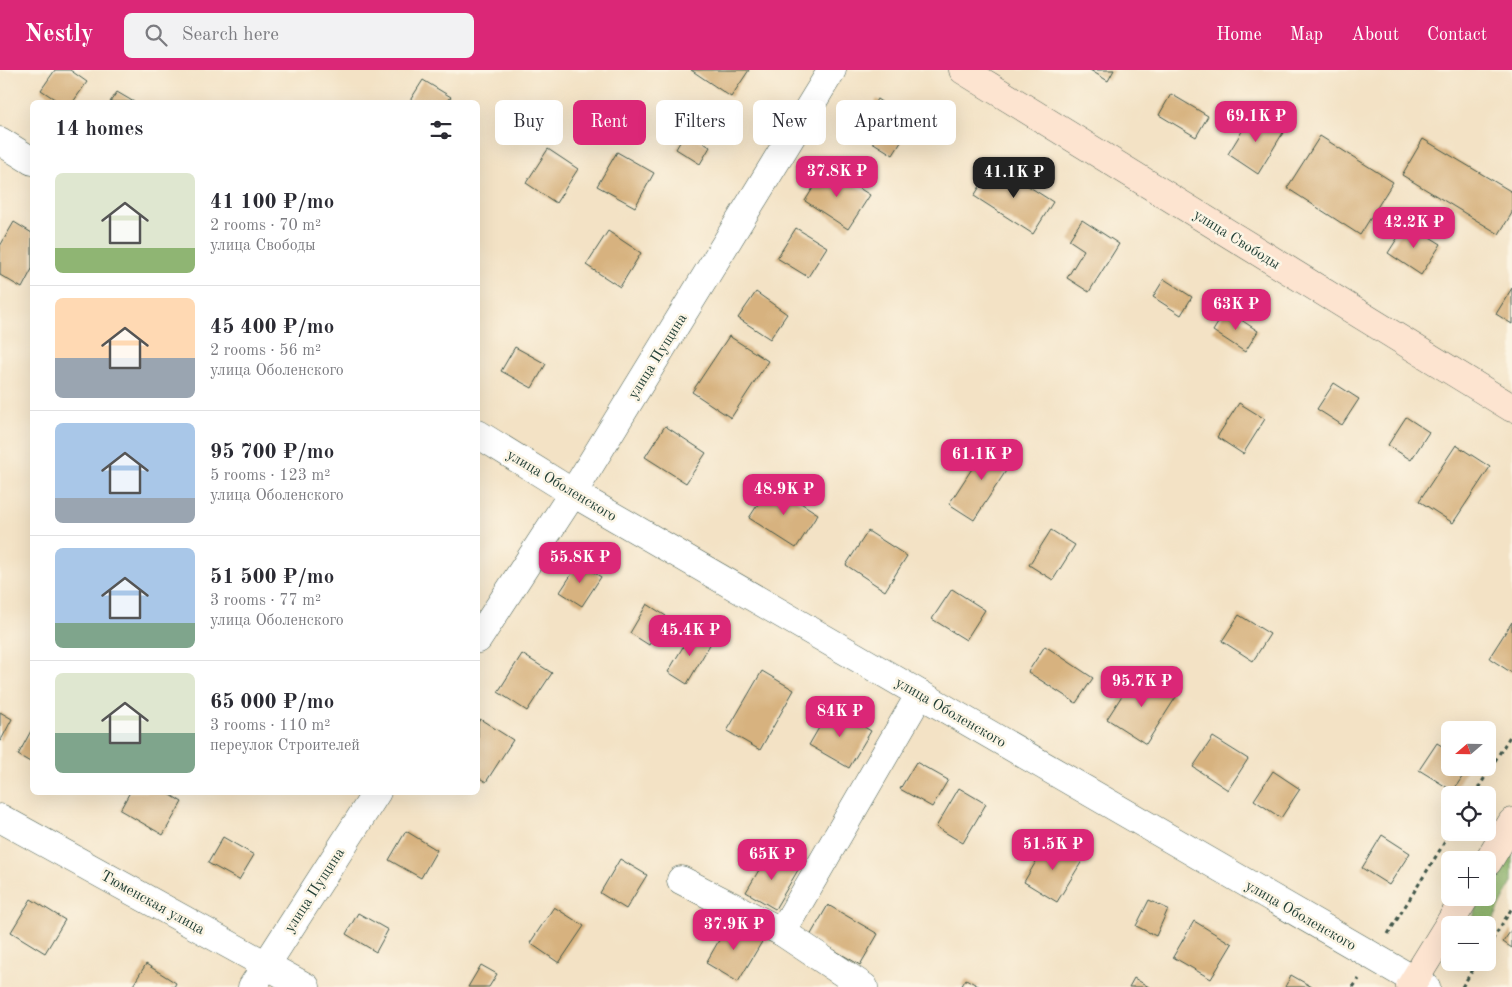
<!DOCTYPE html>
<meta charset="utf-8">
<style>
:root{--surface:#fff;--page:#f2f2f3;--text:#2b2b33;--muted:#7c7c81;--line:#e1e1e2;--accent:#db2777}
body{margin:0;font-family:"Old Standard TT",serif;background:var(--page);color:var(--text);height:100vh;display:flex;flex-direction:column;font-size:19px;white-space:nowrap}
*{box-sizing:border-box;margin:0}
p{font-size:16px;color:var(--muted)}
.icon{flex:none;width:28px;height:28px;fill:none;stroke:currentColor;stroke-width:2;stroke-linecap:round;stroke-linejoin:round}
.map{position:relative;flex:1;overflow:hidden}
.drawer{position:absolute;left:30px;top:30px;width:450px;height:695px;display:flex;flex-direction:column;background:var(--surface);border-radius:8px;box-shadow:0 5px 20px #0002}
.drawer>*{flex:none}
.banner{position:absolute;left:495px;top:30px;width:475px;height:45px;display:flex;gap:10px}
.needle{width:32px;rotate:250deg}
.buttons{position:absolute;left:1441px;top:651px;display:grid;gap:10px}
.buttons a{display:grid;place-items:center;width:55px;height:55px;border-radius:8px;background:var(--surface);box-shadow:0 5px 20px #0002;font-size:25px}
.price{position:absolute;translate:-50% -42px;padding:0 11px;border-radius:10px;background:var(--accent);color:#fff;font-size:16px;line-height:32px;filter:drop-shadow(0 1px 2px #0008)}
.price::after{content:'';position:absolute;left:50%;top:30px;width:15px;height:11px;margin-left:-8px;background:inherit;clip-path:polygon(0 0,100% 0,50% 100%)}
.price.current{background:#222;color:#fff}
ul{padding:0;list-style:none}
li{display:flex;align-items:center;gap:15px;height:125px;padding:0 25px}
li+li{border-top:1px solid var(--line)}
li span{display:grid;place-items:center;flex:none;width:140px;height:100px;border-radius:8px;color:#555}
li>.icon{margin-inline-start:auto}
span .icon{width:60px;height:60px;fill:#fffc;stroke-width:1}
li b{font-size:21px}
h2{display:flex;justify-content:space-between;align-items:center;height:60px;padding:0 25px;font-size:21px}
.tag{padding:0 18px;border-radius:8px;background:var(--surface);box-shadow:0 5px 20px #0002;font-size:18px;line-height:45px}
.tag.current{background:var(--accent);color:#fff}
header{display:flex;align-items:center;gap:30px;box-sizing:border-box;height:70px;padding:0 25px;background:var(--accent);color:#fff}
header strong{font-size:24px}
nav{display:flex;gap:28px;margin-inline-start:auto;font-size:18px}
.search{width:350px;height:45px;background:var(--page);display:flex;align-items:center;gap:12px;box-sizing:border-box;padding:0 18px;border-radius:8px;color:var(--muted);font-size:19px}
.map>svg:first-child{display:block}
.forest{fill:#8eb66c;stroke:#567a50}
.building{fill:#d7b27f}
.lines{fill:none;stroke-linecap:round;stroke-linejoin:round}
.street-casing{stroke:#3f564a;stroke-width:29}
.secondary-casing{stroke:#3f564a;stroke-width:29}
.path{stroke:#3f564a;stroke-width:3;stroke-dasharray:4 4;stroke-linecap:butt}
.street{stroke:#fff;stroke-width:28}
.secondary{stroke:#fde4d0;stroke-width:28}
.labels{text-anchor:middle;stroke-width:5;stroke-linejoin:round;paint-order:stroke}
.street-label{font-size:15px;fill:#1f3d34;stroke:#fcf5e5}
</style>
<header>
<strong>Nestly</strong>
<div class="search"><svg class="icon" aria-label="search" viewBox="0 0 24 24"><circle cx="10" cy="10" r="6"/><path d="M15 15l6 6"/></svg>Search here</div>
<nav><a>Home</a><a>Map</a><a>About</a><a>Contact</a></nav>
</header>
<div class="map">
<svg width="1512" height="917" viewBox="0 0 1512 917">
<rect width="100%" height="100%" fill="#fcf5e5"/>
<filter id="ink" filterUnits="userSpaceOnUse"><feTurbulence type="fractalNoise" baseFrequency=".02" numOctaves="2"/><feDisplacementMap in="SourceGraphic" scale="10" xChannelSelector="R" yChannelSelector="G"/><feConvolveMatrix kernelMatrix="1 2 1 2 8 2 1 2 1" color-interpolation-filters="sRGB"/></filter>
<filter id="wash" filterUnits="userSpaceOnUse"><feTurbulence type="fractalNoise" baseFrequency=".0096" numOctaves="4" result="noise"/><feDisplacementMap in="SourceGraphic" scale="20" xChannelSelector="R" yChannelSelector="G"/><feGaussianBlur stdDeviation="1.12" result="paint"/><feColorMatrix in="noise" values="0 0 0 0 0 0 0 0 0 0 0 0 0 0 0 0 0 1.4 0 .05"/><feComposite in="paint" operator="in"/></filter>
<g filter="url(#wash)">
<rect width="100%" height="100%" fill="#f3e2c5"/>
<polygon class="forest" points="1512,767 1512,812 1488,861 1488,855 1471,855 1479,828 1488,828 1488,811"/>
<g id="blocks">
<g class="building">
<polygon points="55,0 70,0 87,12 73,32 59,32 41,20"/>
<polygon points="691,0 749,0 731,27"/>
<polygon points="1090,0 1114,0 1108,11"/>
<polygon points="423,10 451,27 447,32 409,32"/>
<polygon points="117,22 134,32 110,32"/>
<polygon points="1171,24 1208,46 1196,67 1159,45"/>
<polygon points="877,29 913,53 893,85 856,62"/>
<polygon points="1254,42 1284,61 1258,104 1228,84"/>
<polygon points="686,62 710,77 700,94 676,79"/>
<polygon points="1320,66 1393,112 1360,165 1287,118"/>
<polygon points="1423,69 1512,122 1512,143 1499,164 1402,105"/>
<polygon points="548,79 578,99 556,133 526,113"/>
<polygon points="617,82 654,103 635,137 597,116"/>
<polygon points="994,94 1053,132 1033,164 974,126"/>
<polygon points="826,97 870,125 848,159 805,131"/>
<polygon points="1082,150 1119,174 1089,222 1067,208 1084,180 1069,170"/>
<polygon points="14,152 32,163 32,199 22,218 0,205 0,176"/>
<polygon points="1407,153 1441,174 1421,205 1388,183"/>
<polygon points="796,158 827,177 808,207 777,188"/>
<polygon points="608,161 641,183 620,217 586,195"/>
<polygon points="1164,209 1192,227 1181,245 1153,227"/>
<polygon points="1512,218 1512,254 1496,244"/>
<polygon points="756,222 787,244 770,269 738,248"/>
<polygon points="1226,240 1258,261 1245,282 1213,261"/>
<polygon points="729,266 768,291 731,348 692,322"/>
<polygon points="515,277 546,294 532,318 501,301"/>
<polygon points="1334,313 1359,329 1342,355 1317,339"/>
<polygon points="1239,333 1265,349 1243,384 1217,367"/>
<polygon points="1406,347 1429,362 1411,390 1388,375"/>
<polygon points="665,356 706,383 686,413 645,387"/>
<polygon points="990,371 1015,387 974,450 949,434"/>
<polygon points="1456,375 1490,397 1453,453 1419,431"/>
<polygon points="771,414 818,444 796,478 749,448"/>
<polygon points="1051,460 1075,475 1053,510 1029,495"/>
<polygon points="868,461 907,486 885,521 846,495"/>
<polygon points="579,493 601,507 582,536 560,522"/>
<polygon points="952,519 985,540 966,570 932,549"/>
<polygon points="647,534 666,546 649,575 630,563"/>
<polygon points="1239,545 1270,564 1253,591 1222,571"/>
<polygon points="1512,552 1512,603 1489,588"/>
<polygon points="693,560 712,571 687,614 668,602"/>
<polygon points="1045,576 1093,608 1076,633 1028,602"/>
<polygon points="522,584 552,603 527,641 498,622"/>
<polygon points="762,601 794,620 760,680 727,661"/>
<polygon points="1137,602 1176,627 1146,674 1107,649"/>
<polygon points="831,637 871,661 849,698 809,675"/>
<polygon points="0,642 12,649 0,672"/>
<polygon points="480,649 513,670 486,712 478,707 478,653"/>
<polygon points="32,659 32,693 18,685"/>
<polygon points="1213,667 1248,689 1228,720 1193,697"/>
<polygon points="1437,673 1450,681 1450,698 1468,698 1453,721 1419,700"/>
<polygon points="916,692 948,710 932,737 900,719"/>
<polygon points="1273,701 1300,719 1281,748 1254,730"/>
<polygon points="959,718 986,734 963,773 936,757"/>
<polygon points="130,722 166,722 182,732 163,765 120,740"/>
<polygon points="406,761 437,780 421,808 389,790"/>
<polygon points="1382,765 1410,783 1389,815 1362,798"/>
<polygon points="223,767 254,785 239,810 208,793"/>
<polygon points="1048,771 1082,791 1057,832 1024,812"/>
<polygon points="769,783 798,800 775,839 746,822"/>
<polygon points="620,789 647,805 626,839 600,823"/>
<polygon points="31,829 65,850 45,883 11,862"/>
<polygon points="1149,830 1168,839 1156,866 1136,856"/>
<polygon points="828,835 878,864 860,895 810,866"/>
<polygon points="554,837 584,856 559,893 530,873"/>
<polygon points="358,843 388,860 376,882 346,864"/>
<polygon points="730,851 763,870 738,912 706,893"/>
<polygon points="1194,851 1232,874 1211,909 1173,887"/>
<polygon points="1512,859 1512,878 1503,872"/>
<polygon points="146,894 176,913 174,917 132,917"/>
<polygon points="481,895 497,904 489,917 468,917"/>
<polygon points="1291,905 1312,917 1285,917"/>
<polygon points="1134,908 1149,917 1129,917"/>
<polygon points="966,909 980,917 961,917"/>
</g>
</g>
</g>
<g filter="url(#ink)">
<use href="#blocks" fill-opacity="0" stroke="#3f564a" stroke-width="1"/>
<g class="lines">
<g class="street-casing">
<g id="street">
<polyline points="0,71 32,91"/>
<polyline points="478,364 573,423 1426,917"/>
<polyline points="478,569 573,423 832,0"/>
<polyline points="0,748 306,917"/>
<polyline points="681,810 782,862"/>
<polyline points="252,917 377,722"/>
<polyline points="864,917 782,862 920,624"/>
</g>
</g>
<g class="secondary-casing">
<g id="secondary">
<polyline points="963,0 1512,338"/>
<polyline points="1488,792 1512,752"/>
<polyline points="1410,917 1465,828"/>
</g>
</g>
<g class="path">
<polyline points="1474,725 1512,663"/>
<polyline points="1388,864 1451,762"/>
<polyline points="1488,877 1512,838"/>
<polyline points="1353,917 1359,909"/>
<polyline points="1462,917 1478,892"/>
</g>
<use href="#street" class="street"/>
<use href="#secondary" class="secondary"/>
</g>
</g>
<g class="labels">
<g class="street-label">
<text transform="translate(1237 169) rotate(32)" y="5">улица Свободы</text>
<text transform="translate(657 286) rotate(-58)" y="5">улица Пущина</text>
<text transform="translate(562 415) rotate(31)" y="5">улица Оболенского</text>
<text transform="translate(951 642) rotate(30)" y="5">улица Оболенского</text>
<text transform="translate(314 820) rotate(-57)" y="5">улица Пущина</text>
<text transform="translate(153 832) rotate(29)" y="5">Тюменская улица</text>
<text transform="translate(1301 845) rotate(30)" y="5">улица Оболенского</text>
</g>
</g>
</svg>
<div class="buttons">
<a><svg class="needle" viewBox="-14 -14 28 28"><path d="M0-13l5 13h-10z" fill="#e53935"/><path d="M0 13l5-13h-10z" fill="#7c7c81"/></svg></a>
<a><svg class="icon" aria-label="locate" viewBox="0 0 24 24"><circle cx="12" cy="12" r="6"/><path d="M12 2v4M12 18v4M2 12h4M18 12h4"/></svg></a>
<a>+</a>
<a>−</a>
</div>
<b class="price" style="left:1256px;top:73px">69.1K ₽</b>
<b class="price" style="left:837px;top:128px">37.8K ₽</b>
<b class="price current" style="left:1014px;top:129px">41.1K ₽</b>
<b class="price" style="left:1414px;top:179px">42.2K ₽</b>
<b class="price" style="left:1236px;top:261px">63K ₽</b>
<b class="price" style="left:982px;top:411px">61.1K ₽</b>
<b class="price" style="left:784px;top:446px">48.9K ₽</b>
<b class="price" style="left:580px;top:514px">55.8K ₽</b>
<b class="price" style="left:690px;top:587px">45.4K ₽</b>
<b class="price" style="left:1142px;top:638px">95.7K ₽</b>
<b class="price" style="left:840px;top:668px">84K ₽</b>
<b class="price" style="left:1053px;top:801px">51.5K ₽</b>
<b class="price" style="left:772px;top:811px">65K ₽</b>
<b class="price" style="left:734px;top:881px">37.9K ₽</b>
<div class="banner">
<a class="tag">Buy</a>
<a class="tag current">Rent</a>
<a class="tag">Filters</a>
<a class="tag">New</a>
<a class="tag">Apartment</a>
</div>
<section class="drawer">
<h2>14 homes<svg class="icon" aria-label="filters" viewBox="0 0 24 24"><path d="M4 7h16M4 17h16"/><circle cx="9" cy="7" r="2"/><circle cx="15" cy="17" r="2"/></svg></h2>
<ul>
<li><span style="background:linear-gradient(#dfe7d0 75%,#8fb573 0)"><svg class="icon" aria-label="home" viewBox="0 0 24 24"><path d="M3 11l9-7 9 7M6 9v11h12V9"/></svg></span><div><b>41 100 ₽/mo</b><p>2 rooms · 70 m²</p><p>улица Свободы</p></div></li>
<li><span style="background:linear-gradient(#ffd9b3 60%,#9aa5b1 0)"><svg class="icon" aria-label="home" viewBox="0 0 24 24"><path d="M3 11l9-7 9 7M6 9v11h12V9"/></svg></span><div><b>45 400 ₽/mo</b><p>2 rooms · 56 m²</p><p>улица Оболенского</p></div></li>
<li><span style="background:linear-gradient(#a9c7e8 75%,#9aa5b1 0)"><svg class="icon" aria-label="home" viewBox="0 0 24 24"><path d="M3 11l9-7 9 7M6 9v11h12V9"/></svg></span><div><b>95 700 ₽/mo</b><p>5 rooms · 123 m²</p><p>улица Оболенского</p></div></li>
<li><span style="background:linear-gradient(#a9c7e8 75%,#7fa58c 0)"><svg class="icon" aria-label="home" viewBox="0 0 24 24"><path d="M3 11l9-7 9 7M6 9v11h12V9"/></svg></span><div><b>51 500 ₽/mo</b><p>3 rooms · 77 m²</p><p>улица Оболенского</p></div></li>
<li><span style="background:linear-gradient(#dfe7d0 60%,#7fa58c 0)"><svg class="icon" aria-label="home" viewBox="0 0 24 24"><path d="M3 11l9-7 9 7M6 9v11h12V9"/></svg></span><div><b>65 000 ₽/mo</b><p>3 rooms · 110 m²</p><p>переулок Строителей</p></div></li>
</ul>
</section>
</div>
